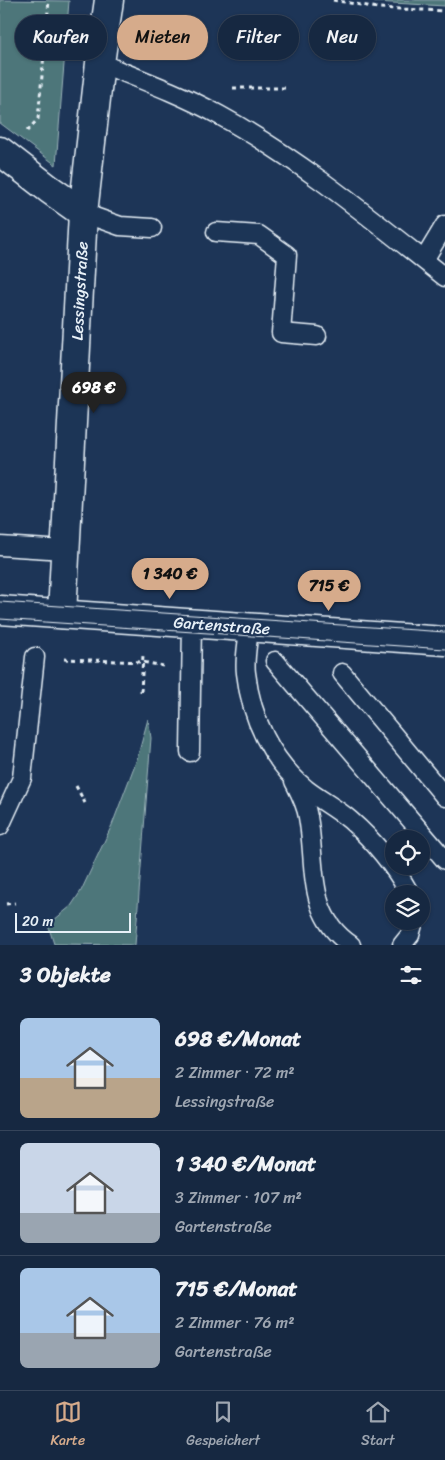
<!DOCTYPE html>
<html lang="de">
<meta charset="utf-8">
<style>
:root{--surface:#162841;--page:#23344c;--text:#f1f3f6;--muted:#9ea6b1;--line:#35445a;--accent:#d6ab8b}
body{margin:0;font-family:Sriracha,sans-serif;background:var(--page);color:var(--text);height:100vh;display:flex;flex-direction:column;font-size:19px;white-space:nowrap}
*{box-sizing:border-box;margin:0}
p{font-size:16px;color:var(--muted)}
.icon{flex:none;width:28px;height:28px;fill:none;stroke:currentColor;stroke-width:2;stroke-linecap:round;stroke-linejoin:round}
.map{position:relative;height:945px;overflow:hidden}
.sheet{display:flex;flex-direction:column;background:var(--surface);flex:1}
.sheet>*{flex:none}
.banner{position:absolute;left:15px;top:15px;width:415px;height:45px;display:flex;gap:10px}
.tools{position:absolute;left:385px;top:830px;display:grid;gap:10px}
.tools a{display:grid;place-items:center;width:45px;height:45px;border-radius:50%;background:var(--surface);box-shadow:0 1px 4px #0004,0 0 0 1px var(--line);font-size:25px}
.scale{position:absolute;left:15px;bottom:12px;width:116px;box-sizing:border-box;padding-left:5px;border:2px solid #e8f1f8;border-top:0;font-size:14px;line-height:18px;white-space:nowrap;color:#e8f1f8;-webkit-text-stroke:4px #1d3557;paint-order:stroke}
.price{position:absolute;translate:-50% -42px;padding:0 11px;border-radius:18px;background:var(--accent);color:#111;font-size:16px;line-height:32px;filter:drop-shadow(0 1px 2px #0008)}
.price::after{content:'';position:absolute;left:50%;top:30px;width:15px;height:11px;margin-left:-8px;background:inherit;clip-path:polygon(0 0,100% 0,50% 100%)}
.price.on{background:#222;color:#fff}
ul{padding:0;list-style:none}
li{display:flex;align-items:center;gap:15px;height:125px;padding:0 20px}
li+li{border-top:1px solid var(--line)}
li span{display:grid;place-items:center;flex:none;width:140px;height:100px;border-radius:8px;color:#555}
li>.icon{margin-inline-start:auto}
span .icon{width:60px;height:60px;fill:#fffc;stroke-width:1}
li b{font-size:21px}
h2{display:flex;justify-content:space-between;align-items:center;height:60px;padding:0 20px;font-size:21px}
.pill{padding:0 18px;border-radius:22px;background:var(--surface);box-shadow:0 1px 4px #0004,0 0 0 1px var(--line);font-size:18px;line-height:45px}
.pill.on{background:var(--accent);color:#111}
.menu{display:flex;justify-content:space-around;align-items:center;height:70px;border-top:1px solid var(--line);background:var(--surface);font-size:14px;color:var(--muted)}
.menu a{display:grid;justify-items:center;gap:2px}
.menu .on{color:var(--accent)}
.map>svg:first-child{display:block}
.green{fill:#4e767a;stroke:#9bb4b9}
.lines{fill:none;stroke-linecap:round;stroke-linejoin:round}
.lane-casing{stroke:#e8f1f8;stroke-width:21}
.street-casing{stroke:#e8f1f8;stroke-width:31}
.secondary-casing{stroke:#e8f1f8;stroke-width:31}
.path{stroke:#e8f1f8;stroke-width:3;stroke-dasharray:4 4;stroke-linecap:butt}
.lane{stroke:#1d3557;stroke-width:18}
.street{stroke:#1d3557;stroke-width:28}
.secondary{stroke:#1d3557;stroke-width:28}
.tram{stroke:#e8f1f8;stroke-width:1}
.labels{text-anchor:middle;stroke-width:4;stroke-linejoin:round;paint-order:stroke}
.street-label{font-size:16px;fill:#e8f1f8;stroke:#1d3557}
</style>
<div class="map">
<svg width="445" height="945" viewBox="0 0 445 945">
<rect width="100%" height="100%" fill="#1d3557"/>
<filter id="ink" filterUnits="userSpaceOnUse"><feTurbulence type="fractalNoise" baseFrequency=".02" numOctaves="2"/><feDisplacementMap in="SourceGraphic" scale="10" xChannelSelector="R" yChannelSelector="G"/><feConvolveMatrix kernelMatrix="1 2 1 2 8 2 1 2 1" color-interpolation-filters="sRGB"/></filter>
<g filter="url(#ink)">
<g class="green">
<polygon points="0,0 69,1 56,165 0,123"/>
<polygon points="375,0 445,0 445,6 375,2"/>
<polygon points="148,719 151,738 135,945 54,944 48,925 71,906 81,891 112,825 137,759"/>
</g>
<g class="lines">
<g class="lane-casing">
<g id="lane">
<path d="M100,63C140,79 181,94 219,115C300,159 373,220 445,277"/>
<polyline points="83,213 120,226 152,228"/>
<polyline points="216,232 259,235 287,255 281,333 317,336"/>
<polyline points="424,260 445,225"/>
<polyline points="0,546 65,550"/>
<path d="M249,628C248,642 244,659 246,673C251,718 271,760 306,789C320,800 336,808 350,820C373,840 395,867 410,894"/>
<polyline points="275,661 445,860"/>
<polyline points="342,673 445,797"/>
<polyline points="190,752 192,623"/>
<path d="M294,781C300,793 306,804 308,817C317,864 305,914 351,945"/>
<polyline points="0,826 22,778 35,657"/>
<polyline points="402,945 410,935 414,921"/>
</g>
</g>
<g class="street-casing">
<g id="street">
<polyline points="0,151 49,189 83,213"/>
<polyline points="62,614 83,213 100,63 109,0"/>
</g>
</g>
<g class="secondary-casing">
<polyline id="secondary" points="0,610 445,641"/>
</g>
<g class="path">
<polyline points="333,0 378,8 445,11"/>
<polyline points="233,88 286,88"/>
<polyline points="27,131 38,119 49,0"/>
<polyline points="64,659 143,662 163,666"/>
<polyline points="141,692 143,655"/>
<polyline points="76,786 85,803"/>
<polyline points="6,904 15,903"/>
</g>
<use href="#lane" class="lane"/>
<use href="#street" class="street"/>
<use href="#secondary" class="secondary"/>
<g class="tram">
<polyline points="0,602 445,632"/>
<polyline points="0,619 445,649"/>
</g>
</g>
</g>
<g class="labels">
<g class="street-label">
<text transform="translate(79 291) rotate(-87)" y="6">Lessingstraße</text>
<text transform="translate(222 625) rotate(4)" y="6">Gartenstraße</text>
</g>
</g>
</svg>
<div class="tools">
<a><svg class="icon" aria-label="locate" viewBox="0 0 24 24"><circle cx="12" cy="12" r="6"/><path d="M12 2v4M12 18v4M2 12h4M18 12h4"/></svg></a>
<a><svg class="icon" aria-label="layers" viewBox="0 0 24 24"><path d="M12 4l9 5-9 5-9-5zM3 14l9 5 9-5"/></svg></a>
</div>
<div class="scale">20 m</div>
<b class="price on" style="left:94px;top:414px">698 €</b>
<b class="price" style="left:170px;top:600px">1 340 €</b>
<b class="price" style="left:329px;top:612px">715 €</b>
<div class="banner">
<a class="pill">Kaufen</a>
<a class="pill on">Mieten</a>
<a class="pill">Filter</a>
<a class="pill">Neu</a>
</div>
</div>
<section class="sheet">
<h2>3 Objekte<svg class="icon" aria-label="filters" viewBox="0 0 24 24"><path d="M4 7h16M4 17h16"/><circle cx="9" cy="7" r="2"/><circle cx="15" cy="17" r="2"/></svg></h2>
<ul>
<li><span style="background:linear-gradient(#a9c7e8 60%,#b9a48a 0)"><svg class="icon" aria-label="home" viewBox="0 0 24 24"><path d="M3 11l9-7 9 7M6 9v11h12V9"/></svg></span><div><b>698 €/Monat</b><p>2 Zimmer · 72 m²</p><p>Lessingstraße</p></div></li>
<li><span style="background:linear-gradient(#c9d6e8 70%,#9aa5b1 0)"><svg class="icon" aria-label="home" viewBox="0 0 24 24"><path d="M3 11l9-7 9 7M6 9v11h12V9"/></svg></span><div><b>1 340 €/Monat</b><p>3 Zimmer · 107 m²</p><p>Gartenstraße</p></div></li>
<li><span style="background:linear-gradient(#a9c7e8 65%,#9aa5b1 0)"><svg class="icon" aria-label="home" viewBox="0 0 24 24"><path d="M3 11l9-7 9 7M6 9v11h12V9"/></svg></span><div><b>715 €/Monat</b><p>2 Zimmer · 76 m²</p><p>Gartenstraße</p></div></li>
</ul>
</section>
<nav class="menu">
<a class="on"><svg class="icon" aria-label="map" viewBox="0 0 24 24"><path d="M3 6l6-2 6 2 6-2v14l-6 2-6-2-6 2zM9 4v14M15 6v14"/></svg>Karte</a>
<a><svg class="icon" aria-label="saved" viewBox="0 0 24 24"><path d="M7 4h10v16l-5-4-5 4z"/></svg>Gespeichert</a>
<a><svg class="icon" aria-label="home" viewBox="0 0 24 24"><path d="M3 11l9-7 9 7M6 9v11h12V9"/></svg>Start</a>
</nav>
